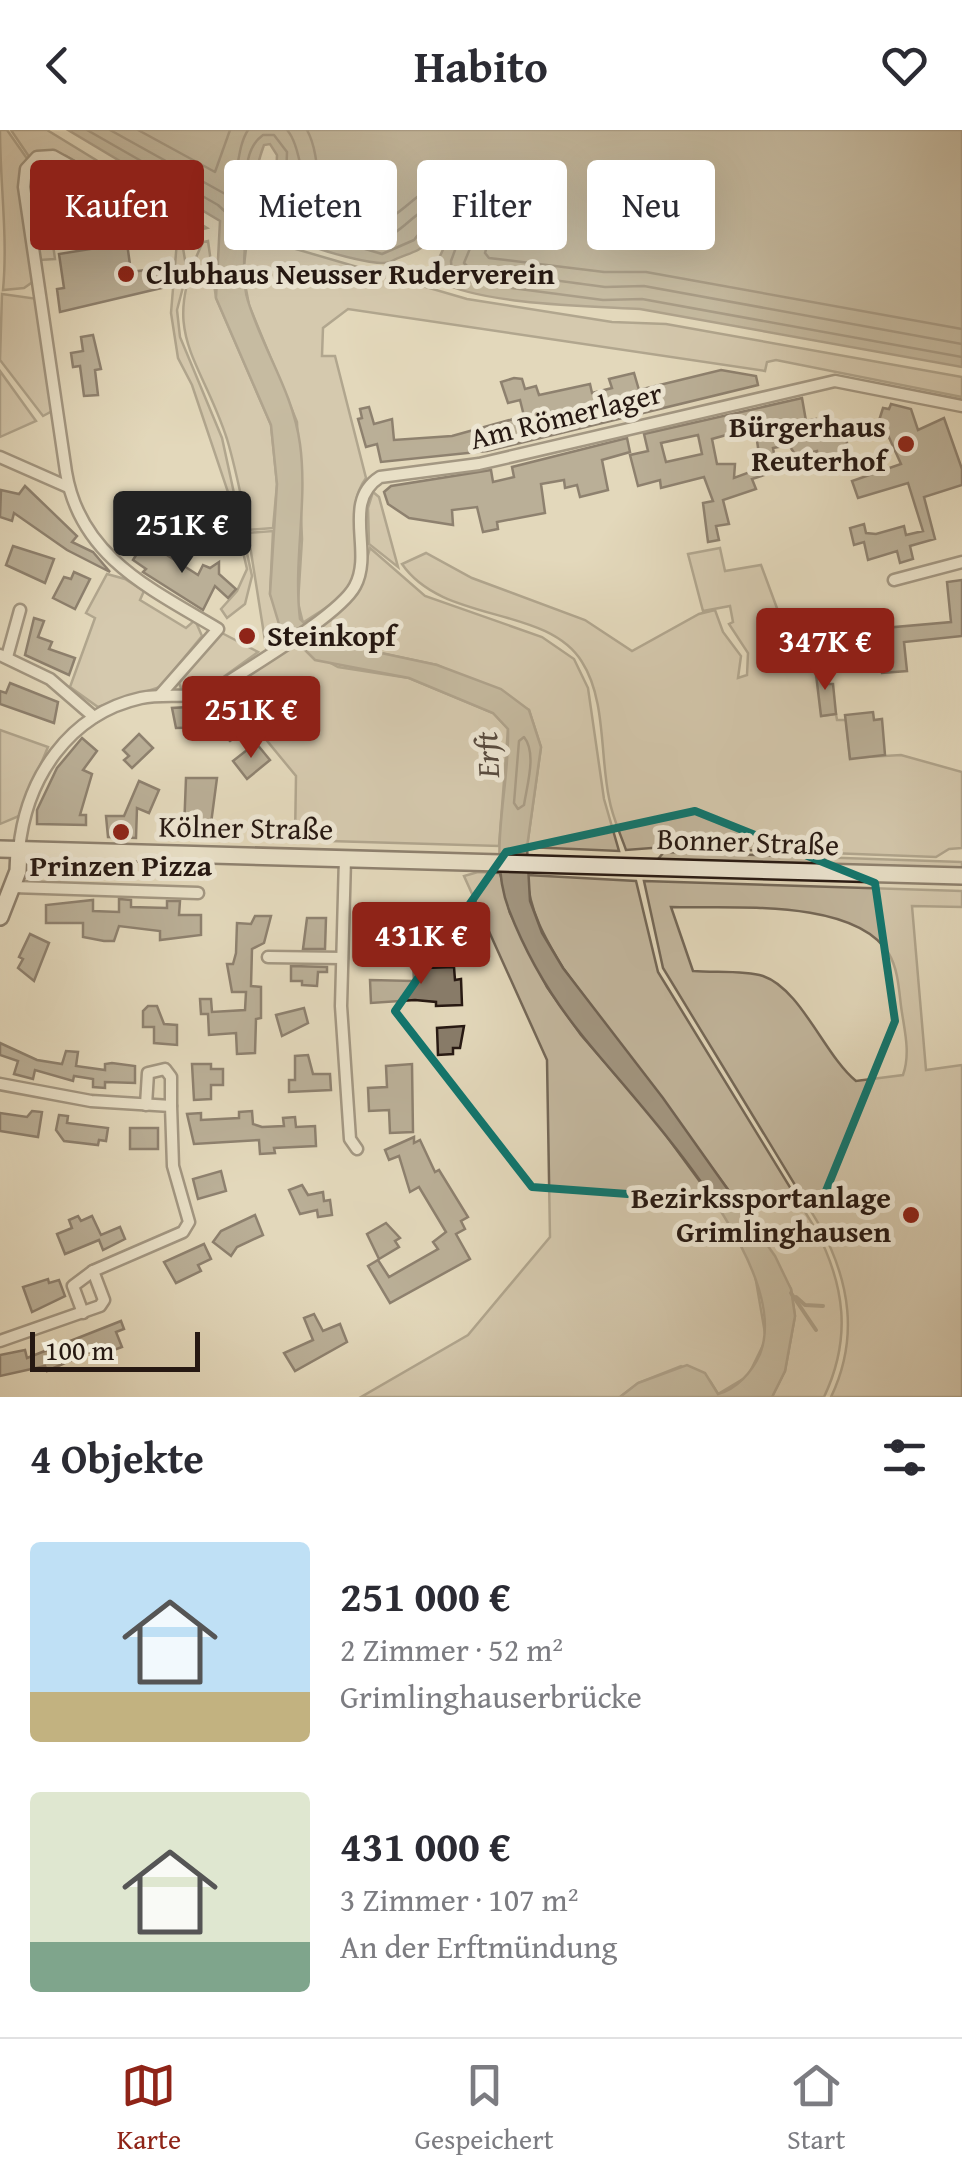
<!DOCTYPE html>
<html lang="de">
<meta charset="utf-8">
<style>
:root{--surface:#fff;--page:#f7f7f7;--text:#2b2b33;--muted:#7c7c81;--line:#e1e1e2;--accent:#8f2418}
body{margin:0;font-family:"Gentium Book Plus",serif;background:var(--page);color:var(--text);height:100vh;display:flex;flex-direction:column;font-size:38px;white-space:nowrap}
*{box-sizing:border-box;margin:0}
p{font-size:32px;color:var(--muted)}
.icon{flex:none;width:55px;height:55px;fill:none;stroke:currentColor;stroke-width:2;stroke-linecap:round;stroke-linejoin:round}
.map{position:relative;height:1267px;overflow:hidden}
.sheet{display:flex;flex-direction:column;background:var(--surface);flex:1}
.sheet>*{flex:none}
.guide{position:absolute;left:30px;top:30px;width:902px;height:90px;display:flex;gap:20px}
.scale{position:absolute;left:30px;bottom:25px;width:170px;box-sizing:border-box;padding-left:10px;border:5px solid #261812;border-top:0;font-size:28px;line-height:35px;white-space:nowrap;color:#261812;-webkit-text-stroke:8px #ede6d3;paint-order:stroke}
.price{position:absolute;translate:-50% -85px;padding:0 22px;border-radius:10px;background:var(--accent);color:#fff;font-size:32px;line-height:65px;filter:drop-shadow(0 2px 5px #0008)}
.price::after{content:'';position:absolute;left:50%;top:60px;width:30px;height:22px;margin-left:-15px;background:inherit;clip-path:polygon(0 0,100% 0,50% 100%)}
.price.active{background:#222;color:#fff}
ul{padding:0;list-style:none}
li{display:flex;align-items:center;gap:30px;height:250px;padding:0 30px}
li span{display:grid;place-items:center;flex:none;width:280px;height:200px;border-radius:10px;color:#555}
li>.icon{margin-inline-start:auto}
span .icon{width:120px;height:120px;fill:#fffc;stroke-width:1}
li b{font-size:42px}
h2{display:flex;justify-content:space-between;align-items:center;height:120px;padding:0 30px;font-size:42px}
.tag{padding:0 35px;border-radius:10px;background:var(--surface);box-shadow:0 10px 40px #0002;font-size:35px;line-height:90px}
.tag.active{background:var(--accent);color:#fff}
header{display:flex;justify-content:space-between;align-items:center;height:130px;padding:0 30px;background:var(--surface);font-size:45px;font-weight:800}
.tabs{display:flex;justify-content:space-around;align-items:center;height:140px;border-top:2px solid var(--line);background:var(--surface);font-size:28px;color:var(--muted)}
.tabs a{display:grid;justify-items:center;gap:5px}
.tabs .active{color:var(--accent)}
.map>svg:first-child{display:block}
.green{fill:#c3b79e;stroke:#746858;stroke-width:2.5;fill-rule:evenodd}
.water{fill:#a39782;stroke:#716455;stroke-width:2.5}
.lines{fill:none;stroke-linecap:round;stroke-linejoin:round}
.shore{stroke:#64584a;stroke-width:2.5}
.stream{stroke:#716455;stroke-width:4}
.building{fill:#887c6a;stroke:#261812;stroke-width:2.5;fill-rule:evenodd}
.minor-casing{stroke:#55483c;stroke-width:15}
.secondary-casing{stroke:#261812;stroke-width:20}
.minor{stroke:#ede6d3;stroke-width:10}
.secondary{stroke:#ede6d3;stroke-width:15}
.marked{fill:none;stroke:#0f766e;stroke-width:8;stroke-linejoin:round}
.poi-dot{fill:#8f2418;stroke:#ede6d3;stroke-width:4}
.labels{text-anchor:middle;stroke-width:10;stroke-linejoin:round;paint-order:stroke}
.poi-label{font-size:30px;font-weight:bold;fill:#261812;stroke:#ede6d3;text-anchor:start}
.street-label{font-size:30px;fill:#261812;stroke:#ede6d3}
.water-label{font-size:32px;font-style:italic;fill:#584b3f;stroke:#ede6d3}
</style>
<header><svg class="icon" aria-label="back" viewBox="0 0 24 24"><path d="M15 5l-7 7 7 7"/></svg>Habito<svg class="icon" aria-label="heart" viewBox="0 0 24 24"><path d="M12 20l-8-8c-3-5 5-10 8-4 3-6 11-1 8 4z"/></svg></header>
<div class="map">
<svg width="962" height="1267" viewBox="0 0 962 1267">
<rect width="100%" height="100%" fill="#e3d8bb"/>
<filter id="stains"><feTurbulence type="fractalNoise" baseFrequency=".002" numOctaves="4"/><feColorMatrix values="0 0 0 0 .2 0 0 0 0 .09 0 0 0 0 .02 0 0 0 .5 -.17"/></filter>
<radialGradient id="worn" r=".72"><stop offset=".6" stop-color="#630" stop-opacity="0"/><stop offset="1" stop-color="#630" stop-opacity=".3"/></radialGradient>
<g class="green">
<path d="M0,0H7L28,30L34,151L24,158L3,160C8,107 0,53 0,0Z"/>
<polygon points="11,0 47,0 207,98 191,102 66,26 55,23 30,28"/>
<polygon points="49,28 119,68 121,80 99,84 97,63 76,60 81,87 50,93 55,129 39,130 27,42 35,32"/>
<path d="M258,108L467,169L612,192L666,194L962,247V267L776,230L767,232L765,241L348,179L323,198L322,226H335L366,348C340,382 372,427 346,460C335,474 317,483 303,493L298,473L302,409L297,292L249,175L243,143L247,111L252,116Z"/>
<polygon points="177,111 182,112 187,142 177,180 180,207 222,308 252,446 245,474 227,488 221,479 237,461 247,439 231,371 192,255 178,228 171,183"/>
<path d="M208,111L216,168L271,295L277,354L273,398L248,400C242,370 236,339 227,309C200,226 158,204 203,112Z"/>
<polygon points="2,164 38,169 54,280 43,286 0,230"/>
<polygon points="0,241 36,291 0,307"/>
<polygon points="373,362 379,367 398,437 369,414 368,378"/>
<polygon points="273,401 270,464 286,505 266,517 248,403"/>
<polygon points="370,418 425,466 542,507 574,529 588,558 604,669 619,721 527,717 541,617 529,580 437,535 332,513 311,501 357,464"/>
<path d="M720,418L725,441L761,435L788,508L816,504V547H826L822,586L836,584L837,590H846L850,628L901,625L962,642V718L949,719L936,727L665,717L626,720C620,703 612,686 609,668C600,626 606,569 582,532C547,475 443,494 402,434L426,423L472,448L585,490L632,521L699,484L715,480L723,502L741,526L738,548L747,545L748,523L729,494L733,492L730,476L703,481L688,424Z"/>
<polygon points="107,444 125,449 144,461 140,470 186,498 195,490 202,506 160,557 98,577 70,557 95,488 86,483"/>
<polygon points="220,502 258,522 215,553 182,561 178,550"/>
<polygon points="294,513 338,537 409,548 493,583 508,599 499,716 295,710 296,646 226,561"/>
<polygon points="0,600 48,617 19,686 0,694"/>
<polygon points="664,722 962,732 962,740 658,729"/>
<polygon points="478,742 500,743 510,783 547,857 581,905 654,989 742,1109 755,1145 766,1209 748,1246 718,1264 710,1251 681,1236 638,1253 620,1267 361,1267 468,1205 550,1107 547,930 464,746"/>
<path d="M527,745L636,751L658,842L815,1098C845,1155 852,1208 824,1267H772L785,1241L795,1186L791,1159L744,1081L563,838C545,808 529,781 527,745Z"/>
<path d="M644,751L962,761V777L912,776L926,940L962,935V1267H831C859,1208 850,1152 820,1096L663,838ZM671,777C729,779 855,767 889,824C898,839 899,860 901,876C904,899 911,922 903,945L856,951C825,926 801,859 763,846C743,840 714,843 693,841Z"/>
</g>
<path class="water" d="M68,0H962V237L640,179C587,176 487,175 440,152L439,128L452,101L445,93C430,98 430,114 418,120C410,124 399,127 390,132C377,138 294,115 287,102C279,87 276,42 277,25L270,14L264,15C252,47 237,138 248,171C263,220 293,262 300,314C308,372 293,431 300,489L321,510L437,535L501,559L529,580L541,617L527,717L530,771L542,803L563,838L663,968L775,1126L791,1159L795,1186L785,1241L772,1267H620L638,1253L687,1235L705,1243L718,1264C737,1259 752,1242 760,1224C795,1134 634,971 581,904C551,867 526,824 509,780C487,723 510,659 508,599L493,583L409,548L315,530L279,494L270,464L277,354L271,295L216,168L220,91Z"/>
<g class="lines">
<g class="shore">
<path d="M87,0L218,75L233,89C254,67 236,24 263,5H274L287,22L286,49L298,99L382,124L414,110L432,87L448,84L462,101L451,131L452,145L467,152L603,170L642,169L962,227"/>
<path d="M110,0L227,65C240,52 235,20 248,0"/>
<polyline points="138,0 215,42 230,0"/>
<path d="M287,0C301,15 305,66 307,88C318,95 370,114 382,110C409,101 437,48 466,82C482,99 471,115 464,133L470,139L605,157L644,156L962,214"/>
<path d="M307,0C319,22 317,52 321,77C332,85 365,97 379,93C412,83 437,25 478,72C492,88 491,104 485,123L489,128L604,142H646L962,199"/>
<path d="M524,607C537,623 527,655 524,675L518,679L514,673L519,611Z"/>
</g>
<g class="stream">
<polyline points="791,1163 816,1200"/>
<polyline points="796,1167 805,1175 823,1176"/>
</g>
</g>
<g class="building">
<polygon points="127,113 131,142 167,137 170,156 60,182 57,159 64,158 59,124"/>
<polygon points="93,205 101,239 95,240 98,265 84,266 80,236 73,237 71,223 83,221 81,207"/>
<polygon points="721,240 756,246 758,255 487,321 381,332 377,314 366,317 358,289 362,288 360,279 369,277 374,294 392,289 394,310 452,306 524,286 520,270 508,273 501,252 514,248 522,249 525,259 536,256 539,265 590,254 592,263 612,258 609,249 634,243 639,260"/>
<path d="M802,268L806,291L816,289L818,301L844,297L850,329L819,334L817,321L796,326L789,315L773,318L777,341L752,349L756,359L723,370L729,394L716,396L719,410L708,412L703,373L713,371L704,347L661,358L660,350L638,356L630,325L648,321L644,304ZM755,297L761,338L734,348L735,334H717L712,309ZM698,305L702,324L666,332L661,313Z"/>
<polygon points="891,274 911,279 918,300 944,288 962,339 962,355 924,367 935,409 910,416 913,429 900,433 897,421 868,430 864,412 854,415 850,398 864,394 866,403 876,404 904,396 906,405 923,401 908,353 858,368 852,351 901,334 887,303 876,300 883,278 889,279"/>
<polygon points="627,308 630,322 602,330 608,360 580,367 577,355 565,358 564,350 541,354 545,383 497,392 498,399 483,402 477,377 452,380 453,395 409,388 388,374 384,362 391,356 491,340 493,352 514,347 512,337"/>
<polygon points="25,356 77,406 72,412 93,422 110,442 67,420 14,383 12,391 0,387 1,360 19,364"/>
<polygon points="145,411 198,445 203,435 210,438 219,432 219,444 236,459 228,468 215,456 203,480 143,442 146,439 133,430"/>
<polygon points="13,416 54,429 45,453 6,435"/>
<polygon points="74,442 90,449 75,479 53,468 64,447 71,449"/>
<polygon points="962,450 962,506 904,512 907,541 882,543 880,529 818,534 816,504 951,492 947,452"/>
<polygon points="34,488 44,491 38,507 52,512 49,519 75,528 69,545 25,525"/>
<polygon points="815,536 825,536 826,554 833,554 836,584 821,586"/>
<polygon points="10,553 58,572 54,593 0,574 0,561 6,563"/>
<polygon points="223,575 224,589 231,584 244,601 230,611 214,597 176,598 172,578"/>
<polygon points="873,582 874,590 882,589 885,625 850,629 845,585"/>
<polygon points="139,604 153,618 132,638 124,630 129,626 123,620"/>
<polygon points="82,608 97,621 83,640 92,644 80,685 86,685 86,695 37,694 37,680 57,638"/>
<polygon points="256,613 270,630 247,649 233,631"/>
<polygon points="186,648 217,648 210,701 184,700"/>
<polygon points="139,651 159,660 149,683 137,678 136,708 108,707 106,686 124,686"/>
<polygon points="119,769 131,770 131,777 167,778 167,771 180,771 179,785 201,785 201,805 160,810 160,801 119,796 114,811 104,811 83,807 83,793 46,793 46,775 93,770 93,781 119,782"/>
<polygon points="255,786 271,786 264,813 252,819 251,856 261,857 261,888 256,889 255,923 237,924 236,903 209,905 208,884 201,884 200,869 211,869 212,882 245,880 246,862 232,862 227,834 233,834 236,823 237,793 251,794"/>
<polygon points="307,788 326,788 325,819 303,819"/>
<polygon points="30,804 49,813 34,851 18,838 23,829 19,827"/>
<polygon points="413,831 427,831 427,838 454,837 455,850 461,849 462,875 436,876 436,872 415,870 371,873 370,850 414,851"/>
<polygon points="291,836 327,837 327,842 318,842 317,856 302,855 302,851 291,851"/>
<polygon points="148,876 157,876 164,894 177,895 177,915 154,913 154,897 143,897 143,881"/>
<polygon points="304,878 308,893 282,906 276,885"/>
<polygon points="464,896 460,918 453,918 453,924 438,925 437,898"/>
<polygon points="0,913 37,930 62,934 66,921 78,922 76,936 105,940 105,934 112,933 135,936 135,953 105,952 105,958 93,957 93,949 74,946 73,951 35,940 33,949 14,944 18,931 0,925"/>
<polygon points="308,925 313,944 330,944 331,960 289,962 289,950 295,950 295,926"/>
<polygon points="192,934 211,934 211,939 223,939 223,955 211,955 211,969 194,970"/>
<polygon points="412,934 413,1002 390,1003 389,980 369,981 368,958 387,957 386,936"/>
<polygon points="32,981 42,982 38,1007 0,1001 0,983 27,987"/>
<polygon points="252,981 253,994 262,997 284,996 283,988 295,987 296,997 315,996 316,1016 274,1018 275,1023 260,1024 259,1010 194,1014 187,984 201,983 201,990 239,988 239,982"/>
<polygon points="59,985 68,986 67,993 108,998 106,1011 99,1010 98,1015 64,1011 56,1000"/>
<rect x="130" y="998" width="28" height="21"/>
<polygon points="414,1007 414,1013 420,1010 435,1042 439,1040 468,1087 461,1091 465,1099 456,1104 470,1129 390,1173 368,1136 378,1130 389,1147 438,1119 433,1112 446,1102 419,1057 410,1062 399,1026 389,1030 385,1020"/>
<polygon points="221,1041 226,1061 198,1069 193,1049"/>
<polygon points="302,1055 308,1065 323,1062 324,1071 330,1070 332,1085 318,1087 317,1080 300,1084 289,1060"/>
<polygon points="255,1085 263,1105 237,1117 231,1126 213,1112 221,1101"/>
<polygon points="78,1086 81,1091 92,1086 101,1105 120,1097 125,1109 103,1120 99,1110 65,1124 57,1104 72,1098 69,1090"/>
<polygon points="386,1093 400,1108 395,1111 399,1117 379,1129 367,1104"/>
<polygon points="204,1114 211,1129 198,1135 201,1141 176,1153 164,1132"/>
<polygon points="48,1149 49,1153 59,1150 65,1166 32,1182 23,1157"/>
<polygon points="314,1184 323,1201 340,1194 347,1212 295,1241 284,1223 313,1210 304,1188"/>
<polygon points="121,1191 124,1199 116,1202 122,1217 106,1223 103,1216 47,1241 45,1236 0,1246 0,1225 25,1220 27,1228"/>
</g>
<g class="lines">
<g class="minor-casing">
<g id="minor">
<path d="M138,73L53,26L37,27L26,39L24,57L66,342C80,427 151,459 218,499L160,565"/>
<polyline points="0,327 68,357"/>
<polyline points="894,450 962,432"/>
<polyline points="0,525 50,549 94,587"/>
<polyline points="7,527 20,480"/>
<path d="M19,720C26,648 69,584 141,568C166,563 193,570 217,559C248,538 340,485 355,456C374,421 341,372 380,347L479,334L835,251L962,276"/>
<polyline points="345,728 341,876 350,1009 357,1019"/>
<polyline points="13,757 198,763"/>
<polyline points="268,827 342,828"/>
<polyline points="0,954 91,971 171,976 173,1036 189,1092 183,1102 93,1141 104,1170 100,1176 0,1211"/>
<polyline points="146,975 148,943 165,939 171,947 171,976"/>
<polyline points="83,1183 73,1156 93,1141"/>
</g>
</g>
<g class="secondary-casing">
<g id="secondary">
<polyline points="0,719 962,746"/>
<polyline points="0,787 18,741 19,720"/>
</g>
</g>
<use href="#minor" class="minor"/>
<use href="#secondary" class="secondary"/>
</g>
<path d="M0 0H962V1267H0ZM695,681L875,753L895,891L819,1078L532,1057L395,881L506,722Z" fill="#e3d8bb" fill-opacity=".55" fill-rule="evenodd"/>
<path class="marked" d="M695,681L875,753L895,891L819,1078L532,1057L395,881L506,722Z"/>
<g class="poi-dot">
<circle cx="126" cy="144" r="10"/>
<circle cx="906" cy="314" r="10"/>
<circle cx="247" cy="506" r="10"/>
<circle cx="121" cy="702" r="10"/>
<circle cx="911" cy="1085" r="10"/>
</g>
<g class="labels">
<g class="poi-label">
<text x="146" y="154">Clubhaus Neusser Ruderverein</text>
<text x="886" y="307" text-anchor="end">Bürgerhaus<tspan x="886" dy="34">Reuterhof</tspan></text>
<text x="267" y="516">Steinkopf</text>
<text x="121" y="746" text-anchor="middle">Prinzen Pizza</text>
<text x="891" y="1078" text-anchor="end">Bezirkssportanlage<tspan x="891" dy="34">Grimlinghausen</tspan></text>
</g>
<g class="street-label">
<text transform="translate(566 286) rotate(-14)" y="10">Am Römerlager</text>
<text transform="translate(246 698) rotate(1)" y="10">Kölner Straße</text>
<text transform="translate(748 712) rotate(2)" y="10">Bonner Straße</text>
</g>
<g class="water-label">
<text transform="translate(487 625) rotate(-93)" y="11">Erft</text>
</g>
</g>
<rect width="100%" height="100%" filter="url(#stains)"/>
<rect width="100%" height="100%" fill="url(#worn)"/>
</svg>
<div class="scale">100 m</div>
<b class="price active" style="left:182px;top:446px">251K €</b>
<b class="price" style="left:825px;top:563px">347K €</b>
<b class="price" style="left:251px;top:631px">251K €</b>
<b class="price" style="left:421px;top:857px">431K €</b>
<div class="guide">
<a class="tag active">Kaufen</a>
<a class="tag">Mieten</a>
<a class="tag">Filter</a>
<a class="tag">Neu</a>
</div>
</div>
<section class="sheet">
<h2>4 Objekte<svg class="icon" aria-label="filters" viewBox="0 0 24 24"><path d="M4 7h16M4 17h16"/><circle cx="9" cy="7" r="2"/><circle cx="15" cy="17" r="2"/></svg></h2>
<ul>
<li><span style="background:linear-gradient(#bfe0f5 75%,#c2b280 0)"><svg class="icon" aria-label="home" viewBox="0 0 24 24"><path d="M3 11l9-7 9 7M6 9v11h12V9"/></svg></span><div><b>251 000 €</b><p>2 Zimmer · 52 m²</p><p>Grimlinghauserbrücke</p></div></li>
<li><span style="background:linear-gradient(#dfe7d0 75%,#7fa58c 0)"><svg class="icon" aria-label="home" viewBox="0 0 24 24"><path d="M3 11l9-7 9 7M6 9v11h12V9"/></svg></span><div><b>431 000 €</b><p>3 Zimmer · 107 m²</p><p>An der Erftmündung</p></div></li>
</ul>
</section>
<nav class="tabs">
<a class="active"><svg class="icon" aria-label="map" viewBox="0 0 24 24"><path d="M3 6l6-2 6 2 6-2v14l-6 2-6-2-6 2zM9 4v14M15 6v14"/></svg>Karte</a>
<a><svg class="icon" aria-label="saved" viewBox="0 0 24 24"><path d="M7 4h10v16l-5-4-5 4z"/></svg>Gespeichert</a>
<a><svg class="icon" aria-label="home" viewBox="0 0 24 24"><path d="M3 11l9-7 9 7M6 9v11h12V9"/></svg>Start</a>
</nav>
